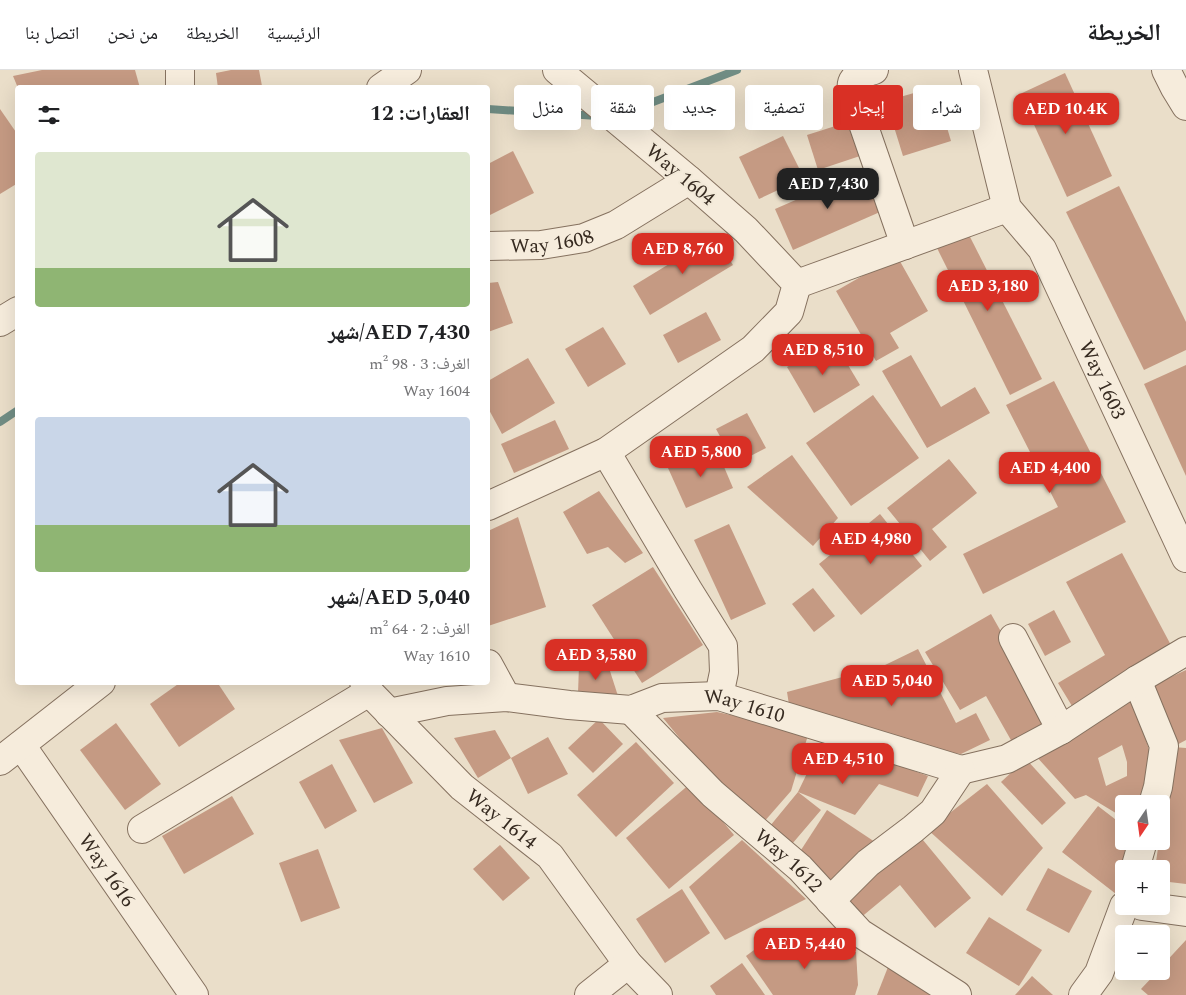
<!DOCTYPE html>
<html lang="ar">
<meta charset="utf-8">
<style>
:root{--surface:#fff;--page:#f2f2f2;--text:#202124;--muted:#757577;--line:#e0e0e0;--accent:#d93025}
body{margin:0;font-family:Spectral,"Noto Naskh Arabic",serif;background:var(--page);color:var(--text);direction:rtl;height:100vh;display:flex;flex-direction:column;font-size:19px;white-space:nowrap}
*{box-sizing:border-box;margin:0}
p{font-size:16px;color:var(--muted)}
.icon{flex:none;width:28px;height:28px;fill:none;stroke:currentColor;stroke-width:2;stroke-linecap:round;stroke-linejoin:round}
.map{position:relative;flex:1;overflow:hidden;direction:ltr}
.drawer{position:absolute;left:15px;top:15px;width:475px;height:600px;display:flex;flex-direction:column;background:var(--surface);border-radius:5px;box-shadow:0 5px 20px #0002;direction:rtl}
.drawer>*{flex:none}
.banner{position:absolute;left:505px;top:15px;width:475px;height:45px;direction:rtl;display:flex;gap:10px}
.needle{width:32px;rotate:193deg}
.buttons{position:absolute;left:1115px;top:725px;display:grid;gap:10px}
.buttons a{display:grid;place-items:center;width:55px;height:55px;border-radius:5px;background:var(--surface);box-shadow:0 5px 20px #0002;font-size:25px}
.price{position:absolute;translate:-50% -42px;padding:0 11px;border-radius:10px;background:var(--accent);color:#fff;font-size:16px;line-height:32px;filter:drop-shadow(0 1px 2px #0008)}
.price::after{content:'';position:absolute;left:50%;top:30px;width:15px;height:11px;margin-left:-8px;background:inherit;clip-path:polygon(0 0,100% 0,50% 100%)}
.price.selected{background:#222;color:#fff}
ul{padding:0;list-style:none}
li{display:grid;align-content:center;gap:10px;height:265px;padding:0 20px}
li span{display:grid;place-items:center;height:155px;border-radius:5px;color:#555}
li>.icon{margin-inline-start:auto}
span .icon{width:90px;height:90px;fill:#fffc;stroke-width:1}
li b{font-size:21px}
h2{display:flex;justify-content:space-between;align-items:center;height:60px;padding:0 20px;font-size:21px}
.pill{padding:0 18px;border-radius:5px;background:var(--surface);box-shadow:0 5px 20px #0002;font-size:18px;line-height:45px}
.pill.selected{background:var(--accent);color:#fff}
header{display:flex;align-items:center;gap:30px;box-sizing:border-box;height:70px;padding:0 25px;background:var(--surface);border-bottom:1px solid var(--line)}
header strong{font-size:24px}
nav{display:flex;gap:28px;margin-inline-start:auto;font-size:18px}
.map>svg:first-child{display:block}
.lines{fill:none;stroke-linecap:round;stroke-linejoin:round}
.stream{stroke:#718d84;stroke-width:8}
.building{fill:#c59a83;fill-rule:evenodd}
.minor-casing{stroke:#85715f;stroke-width:30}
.minor{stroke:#f6ecdc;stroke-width:28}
.labels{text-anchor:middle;stroke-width:4;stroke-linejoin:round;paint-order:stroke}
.street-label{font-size:20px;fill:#372b21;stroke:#f2e9d8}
</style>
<header>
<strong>الخريطة</strong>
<nav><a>الرئيسية</a><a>الخريطة</a><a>من نحن</a><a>اتصل بنا</a></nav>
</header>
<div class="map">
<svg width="1186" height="925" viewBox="0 0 1186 925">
<rect width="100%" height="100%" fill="#eadec9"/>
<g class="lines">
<g class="stream">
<polyline points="488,39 598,46"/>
<polyline points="619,45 737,0"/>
<polyline points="0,352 18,340"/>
</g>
</g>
<g class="building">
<polygon points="42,0 135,0 140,18 18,18 13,6"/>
<polygon points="231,0 259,0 262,16 255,18 218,18 216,3"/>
<polygon points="1065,3 1112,106 1067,127 1020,24"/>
<polygon points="935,17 951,71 903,86 886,31"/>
<polygon points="0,39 18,65 18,113 0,124"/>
<polygon points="848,52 860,86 818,100 807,65"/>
<polygon points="783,66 804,108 759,129 739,87"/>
<polygon points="513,81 534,123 488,146 488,94"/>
<polygon points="862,101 880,142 793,180 775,139"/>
<polygon points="1119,116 1186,252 1186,280 1144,300 1066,142"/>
<polygon points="966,159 1042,309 1010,325 935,174"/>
<polygon points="715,166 733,195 650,245 633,216"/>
<polygon points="897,186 928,241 890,263 899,278 876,291 836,221"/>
<polygon points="498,212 513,253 488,262 488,213"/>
<polygon points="706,242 721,270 678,293 663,265"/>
<polygon points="603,257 626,294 588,317 565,279"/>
<polygon points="833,270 860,315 814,343 787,297"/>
<polygon points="911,285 941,337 975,317 990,343 927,378 882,301"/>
<polygon points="528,288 555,333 502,364 488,338 488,311"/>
<polygon points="1186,295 1186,406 1144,314"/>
<polygon points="1054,311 1126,452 983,524 963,484 1058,437 1006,335"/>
<polygon points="873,325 919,388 851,436 806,373"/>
<polygon points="747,343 766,378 735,394 716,359"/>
<polygon points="555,350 569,379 514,403 501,374"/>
<polygon points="716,378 733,418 686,438 668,398"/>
<polygon points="792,385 838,448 813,476 747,417"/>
<polygon points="949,389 977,423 932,459 947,477 930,491 887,438"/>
<polygon points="599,421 643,483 625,493 608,477 587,484 563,442"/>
<polygon points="880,444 922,496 861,545 819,494"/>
<polygon points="518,447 546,537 488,556 488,461"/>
<polygon points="729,454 766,534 731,550 694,470"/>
<polygon points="1122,483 1173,579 1072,636 1058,613 1105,585 1066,512"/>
<polygon points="653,497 703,575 642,613 592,535"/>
<polygon points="813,518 835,546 814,562 792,534"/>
<polygon points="1054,540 1071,572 1045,586 1028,554"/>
<polygon points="991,544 1055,657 1016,679 986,626 960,640 925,582"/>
<polygon points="918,579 956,653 976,643 990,670 961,684 926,680 790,641 787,622 883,596"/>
<polygon points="579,596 609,598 618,626 578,623"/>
<polygon points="1186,600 1186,670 1173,677 1186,678 1186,814 1161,811 1161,799 1155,799 1159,771 1161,771 1161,757 1173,677 1145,619"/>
<polygon points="181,612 217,612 235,639 179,677 150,634"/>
<path d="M1133,629L1151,686L1139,734H1124V748L1086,725L1075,729L1035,685ZM1122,675L1127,692V706L1106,716L1098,688Z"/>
<polygon points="717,642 809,662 791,721 763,753 715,711 663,648"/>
<polygon points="599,649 623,674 593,703 568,678"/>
<polygon points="116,653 161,714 125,740 80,680"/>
<polygon points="382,658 413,713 374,733 339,670"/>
<polygon points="495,660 511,688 548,667 568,704 528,724 511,688 478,708 454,668"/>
<polygon points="824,668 928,706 918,727 879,714 855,745 798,722 821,740 792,774 770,756 798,722"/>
<polygon points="636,672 674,713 616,767 577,725"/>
<polygon points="1026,689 1066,733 1042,755 1001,712"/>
<polygon points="332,694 357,741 325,759 299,712"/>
<polygon points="691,713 734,765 669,819 626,768"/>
<polygon points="987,714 1043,778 1002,826 928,760"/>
<polygon points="232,726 254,764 184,804 162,766"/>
<polygon points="1098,736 1124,756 1124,771 1127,771 1116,824 1062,782"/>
<polygon points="827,740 878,774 834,813 801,780"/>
<polygon points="918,764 971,828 935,858 900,815 859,849 841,826"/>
<polygon points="742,770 806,829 725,870 689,817"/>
<polygon points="500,775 530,808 503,831 473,799"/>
<polygon points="318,779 340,838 301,852 279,793"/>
<polygon points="1048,798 1092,821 1069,863 1026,840"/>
<polygon points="682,819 710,863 665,893 636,849"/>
<polygon points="989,847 1042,880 1019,916 966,883"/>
<polygon points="1186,870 1186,925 1148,925 1141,919 1158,901 1161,901 1161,897"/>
<polygon points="766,871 856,882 858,915 855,925 773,925 746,886"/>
<polygon points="742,893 765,925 716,925 710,916"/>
<polygon points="888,897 932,925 877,925"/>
<polygon points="1032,906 1053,925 1015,925"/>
</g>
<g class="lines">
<g class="minor-casing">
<g id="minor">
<path d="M874,0C861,4 849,6 852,22L905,175"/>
<path id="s1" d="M973,0L1007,138L1042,179L1186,488"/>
<polyline points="1166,0 1175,18 1186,36"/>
<polyline points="180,18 180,0"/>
<polyline points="381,18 407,0"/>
<path id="s2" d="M488,176L541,175L584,168L616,155L689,110"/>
<polyline points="797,214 1007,138"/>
<polyline points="0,252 18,241"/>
<polyline points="606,382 688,520 723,576 724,602 719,626"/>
<polyline points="488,436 606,382 753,279 789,242 797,214 746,160 689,110 557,0"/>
<polyline points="1013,568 1061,660"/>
<polyline points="488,594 506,627"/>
<polyline points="1137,610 1164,676 1158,717 1153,734"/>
<path id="s3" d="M364,612L369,622L462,717L550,786L628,894L658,925"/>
<path id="s4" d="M631,640L713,724L800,798L860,863L957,925"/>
<path id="s5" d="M389,643L447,631L506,627L569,635L631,640L662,628L719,626L961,700L1007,689L1061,660L1137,610L1186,581"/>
<path id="s6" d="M21,675L194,925"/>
<polyline points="0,691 101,612"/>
<polyline points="142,759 369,622"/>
<polyline points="1135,799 1143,771"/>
<polyline points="830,831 868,793 913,759 933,742 961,700"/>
<polyline points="1142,836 1186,842"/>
<polyline points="589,925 628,894"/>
<polyline points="1083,925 1099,903 1124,836"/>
</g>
</g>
<use href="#minor" class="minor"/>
</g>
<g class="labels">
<g class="street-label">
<text transform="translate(681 104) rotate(40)" y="7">Way 1604</text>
<text dy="7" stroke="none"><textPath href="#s2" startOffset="64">Way 1608</textPath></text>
<text dy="7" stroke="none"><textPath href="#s1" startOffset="340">Way 1603</textPath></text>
<text dy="7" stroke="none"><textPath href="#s5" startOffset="361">Way 1610</textPath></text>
<text dy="7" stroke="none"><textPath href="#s3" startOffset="195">Way 1614</textPath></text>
<text dy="7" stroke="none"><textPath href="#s4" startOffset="218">Way 1612</textPath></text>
<text dy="7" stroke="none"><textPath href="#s6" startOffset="152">Way 1616</textPath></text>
</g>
</g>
</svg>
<div class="buttons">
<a><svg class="needle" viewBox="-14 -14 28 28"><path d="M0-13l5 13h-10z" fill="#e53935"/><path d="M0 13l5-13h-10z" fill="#757577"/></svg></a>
<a>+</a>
<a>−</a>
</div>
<b class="price" style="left:1066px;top:65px">AED 10.4K</b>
<b class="price selected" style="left:828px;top:140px">AED 7,430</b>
<b class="price" style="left:683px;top:205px">AED 8,760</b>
<b class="price" style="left:988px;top:242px">AED 3,180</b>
<b class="price" style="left:823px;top:306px">AED 8,510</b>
<b class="price" style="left:701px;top:408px">AED 5,800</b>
<b class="price" style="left:1050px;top:424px">AED 4,400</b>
<b class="price" style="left:871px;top:495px">AED 4,980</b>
<b class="price" style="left:596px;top:611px">AED 3,580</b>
<b class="price" style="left:892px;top:637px">AED 5,040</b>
<b class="price" style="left:843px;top:715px">AED 4,510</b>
<b class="price" style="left:805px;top:900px">AED 5,440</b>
<div class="banner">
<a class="pill">شراء</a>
<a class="pill selected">إيجار</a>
<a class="pill">تصفية</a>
<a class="pill">جديد</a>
<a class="pill">شقة</a>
<a class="pill">منزل</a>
</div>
<section class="drawer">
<h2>العقارات: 12<svg class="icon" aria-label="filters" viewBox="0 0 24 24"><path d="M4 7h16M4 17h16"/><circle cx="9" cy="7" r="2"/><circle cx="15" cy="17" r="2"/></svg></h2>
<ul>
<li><span style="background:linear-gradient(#dfe7d0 75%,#8fb573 0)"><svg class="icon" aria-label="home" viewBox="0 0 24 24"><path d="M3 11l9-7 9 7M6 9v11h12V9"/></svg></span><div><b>AED 7,430/شهر</b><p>الغرف: 3 · 98 m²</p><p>Way 1604</p></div></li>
<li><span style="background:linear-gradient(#c9d6e8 70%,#8fb573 0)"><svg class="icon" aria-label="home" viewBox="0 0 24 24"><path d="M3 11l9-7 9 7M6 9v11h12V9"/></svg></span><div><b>AED 5,040/شهر</b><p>الغرف: 2 · 64 m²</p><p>Way 1610</p></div></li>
</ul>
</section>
</div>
